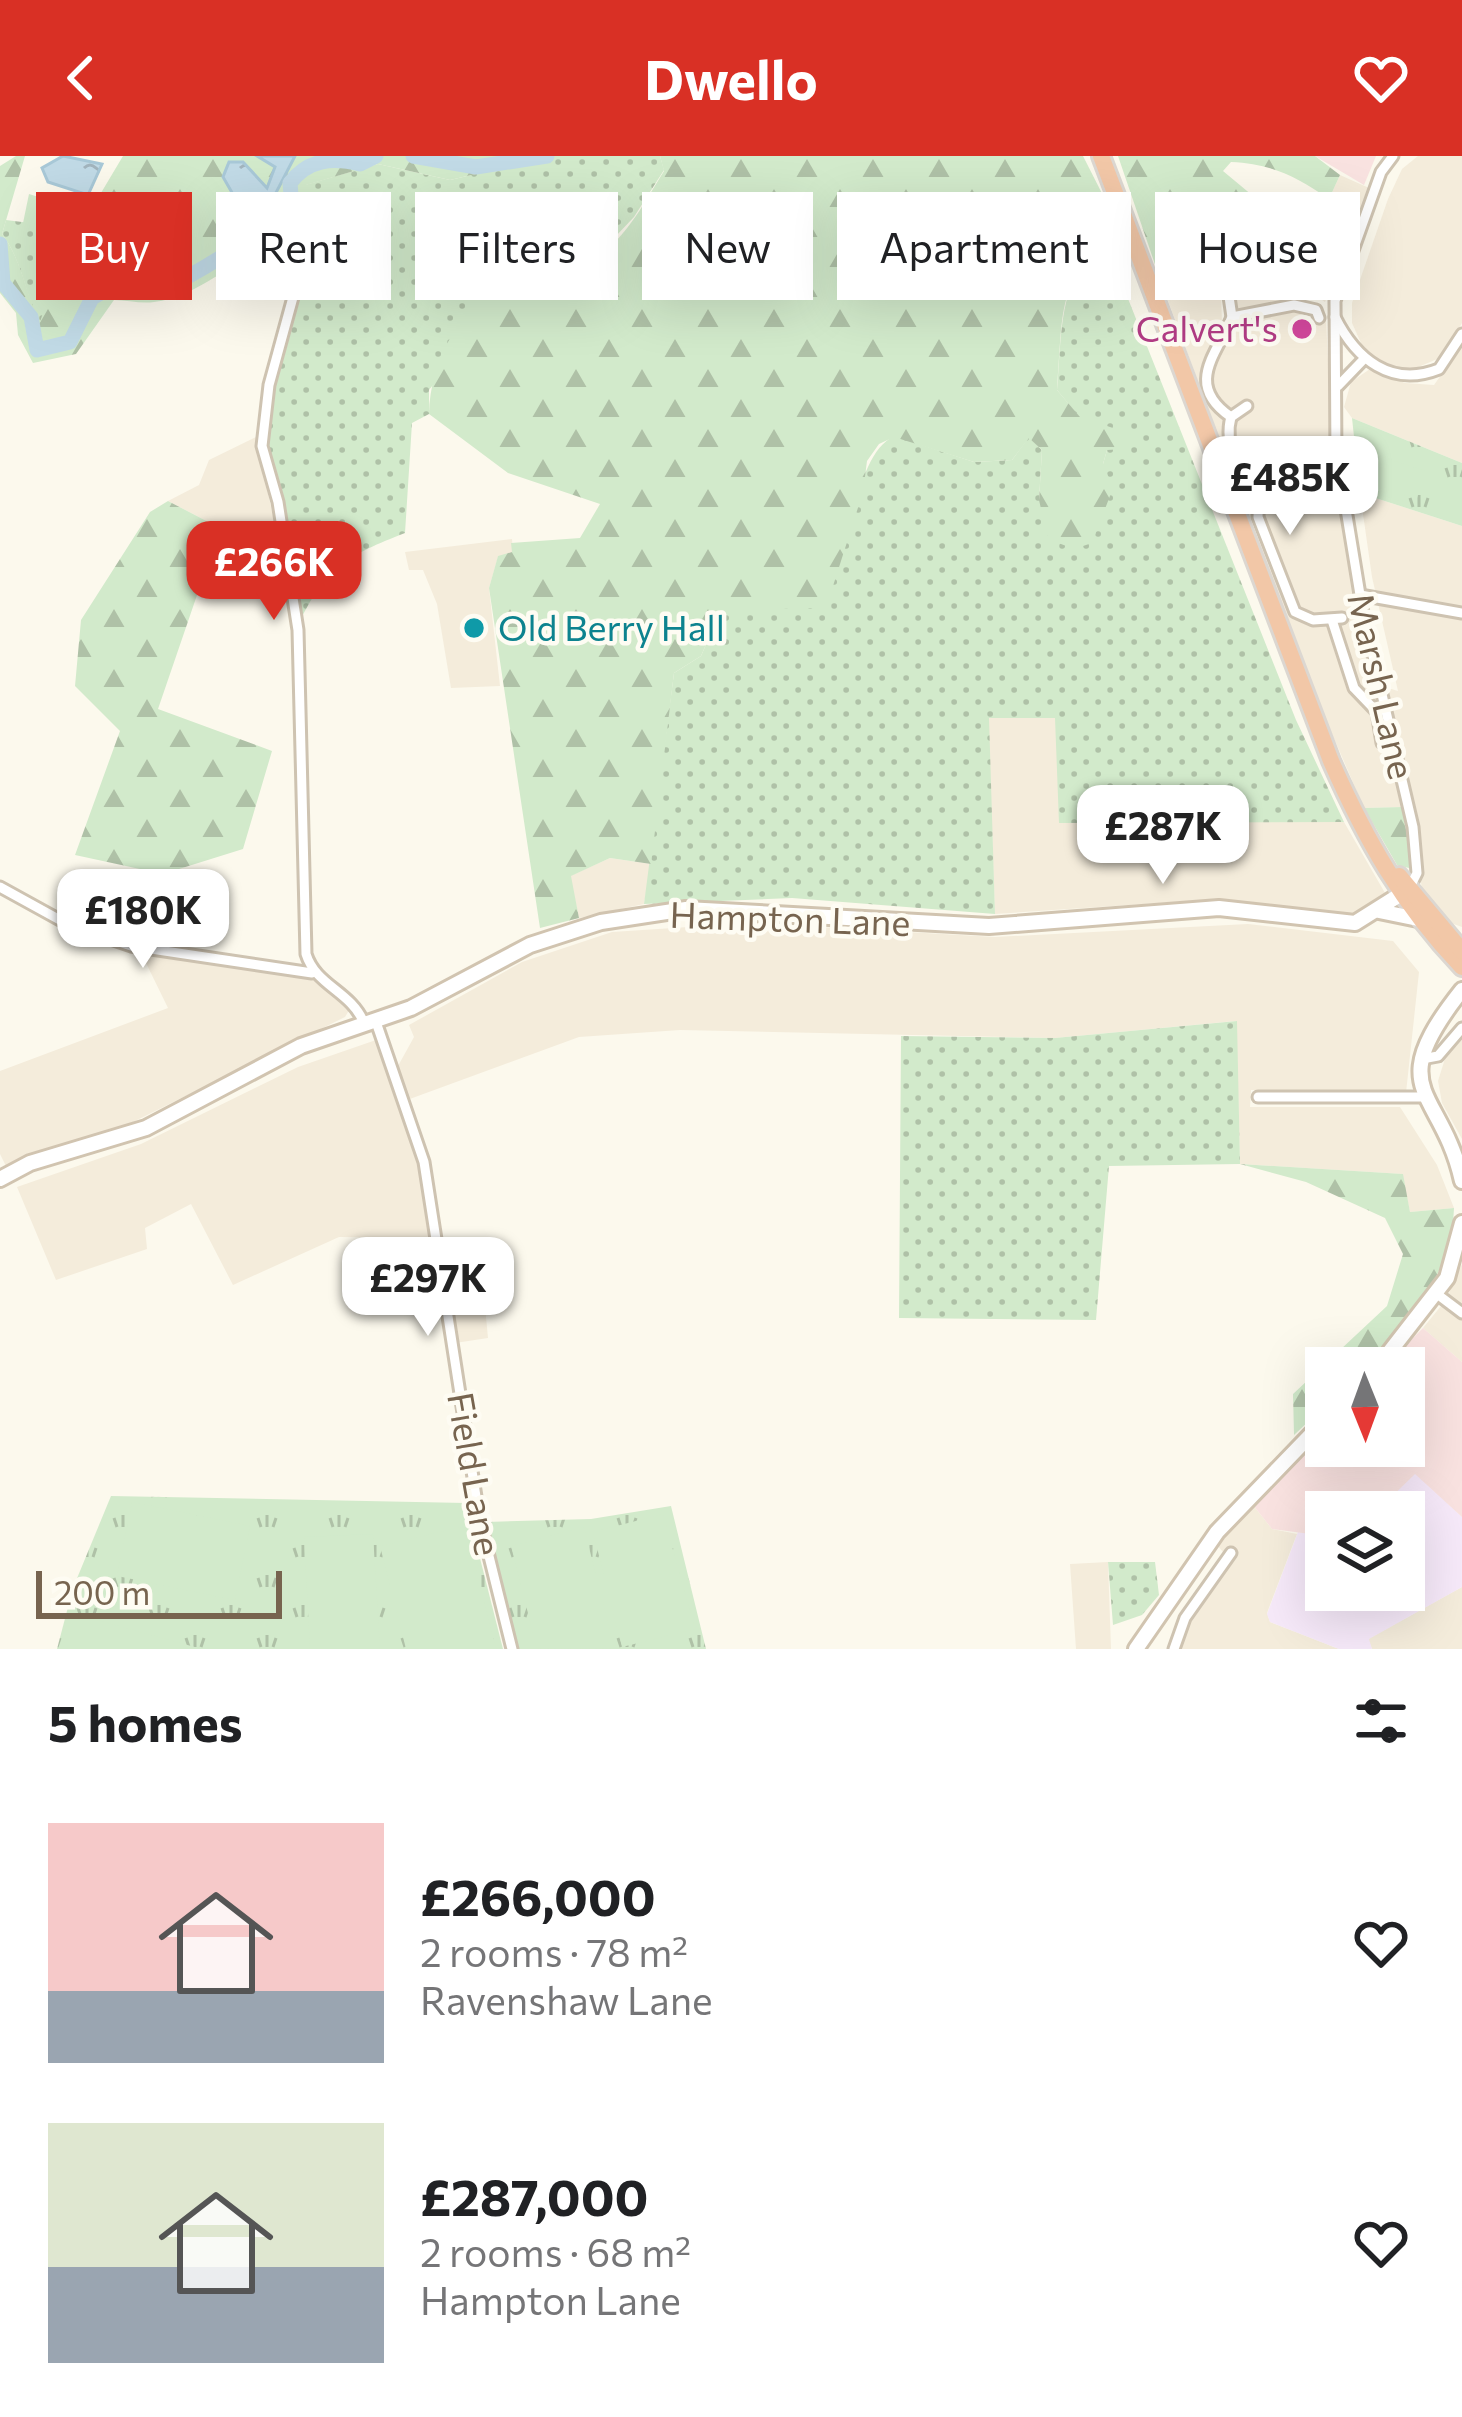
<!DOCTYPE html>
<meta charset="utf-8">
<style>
:root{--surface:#fff;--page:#f2f2f2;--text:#202124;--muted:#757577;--accent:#d93025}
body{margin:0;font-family:Commissioner,sans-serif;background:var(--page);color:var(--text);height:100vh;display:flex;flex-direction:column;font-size:45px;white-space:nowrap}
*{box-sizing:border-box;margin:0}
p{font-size:39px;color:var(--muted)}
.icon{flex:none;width:66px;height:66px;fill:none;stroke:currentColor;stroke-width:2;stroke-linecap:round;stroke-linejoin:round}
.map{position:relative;height:1493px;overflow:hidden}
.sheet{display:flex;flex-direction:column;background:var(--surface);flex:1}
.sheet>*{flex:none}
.banner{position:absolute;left:36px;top:36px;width:1392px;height:108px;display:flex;gap:24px}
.needle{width:78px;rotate:179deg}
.tools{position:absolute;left:1305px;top:1191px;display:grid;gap:24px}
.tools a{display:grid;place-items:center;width:120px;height:120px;border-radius:0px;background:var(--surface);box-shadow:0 12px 48px #0002;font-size:60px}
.scale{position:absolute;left:36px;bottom:30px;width:246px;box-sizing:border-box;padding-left:12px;border:6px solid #77644f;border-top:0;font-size:33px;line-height:42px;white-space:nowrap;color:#77644f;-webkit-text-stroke:9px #fefcf3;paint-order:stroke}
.price{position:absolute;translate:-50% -102px;padding:0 27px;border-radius:24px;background:#fff;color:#222;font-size:39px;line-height:78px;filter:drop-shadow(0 3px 6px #0008)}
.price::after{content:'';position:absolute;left:50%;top:72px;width:36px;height:27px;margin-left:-18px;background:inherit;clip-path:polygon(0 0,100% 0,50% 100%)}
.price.on{background:var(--accent);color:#fff}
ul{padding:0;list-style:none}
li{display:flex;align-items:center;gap:36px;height:300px;padding:0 48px}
li span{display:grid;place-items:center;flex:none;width:336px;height:240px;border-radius:0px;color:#555}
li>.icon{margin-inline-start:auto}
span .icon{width:144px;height:144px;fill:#fffc;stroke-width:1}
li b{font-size:51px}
h2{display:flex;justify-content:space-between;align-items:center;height:144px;padding:0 48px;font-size:51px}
.pill{padding:0 42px;border-radius:0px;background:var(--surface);box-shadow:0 12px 48px #0002;font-size:42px;line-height:108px}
.pill.on{background:var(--accent);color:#fff}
header{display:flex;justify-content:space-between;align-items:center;height:156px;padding:0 48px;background:var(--accent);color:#fff;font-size:54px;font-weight:700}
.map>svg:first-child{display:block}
.residential{fill:#f4ecdb}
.education{fill:#f6e9f9}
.medical{fill:#f9e2e0}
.grass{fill:url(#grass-dots)}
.forest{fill:url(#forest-firs)}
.park{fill:url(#park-tufts)}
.pitch{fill:#d2eacb}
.water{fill:url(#water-ripples);stroke:#a8c8d7;stroke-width:3}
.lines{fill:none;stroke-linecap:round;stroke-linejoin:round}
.river{stroke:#c1dae6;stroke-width:15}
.street-casing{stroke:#cec3b1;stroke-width:15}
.secondary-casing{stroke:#d1c4b0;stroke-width:20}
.highway-casing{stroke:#dcd7d1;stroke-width:22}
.street{stroke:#fff;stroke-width:9}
.secondary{stroke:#fff;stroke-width:14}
.highway{stroke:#f2c7a7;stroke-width:16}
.hotel-dot{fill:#d1479c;stroke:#fefcf3;stroke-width:4.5}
.culture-dot{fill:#0f9aa8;stroke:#fefcf3;stroke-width:4.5}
.labels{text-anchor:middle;stroke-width:9;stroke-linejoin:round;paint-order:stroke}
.hotel-label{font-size:36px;fill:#b23c85;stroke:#fefcf3;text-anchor:end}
.culture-label{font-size:36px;fill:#0d838f;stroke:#fefcf3;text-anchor:start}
.street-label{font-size:36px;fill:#77644f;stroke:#fefcf3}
</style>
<header><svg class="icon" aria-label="back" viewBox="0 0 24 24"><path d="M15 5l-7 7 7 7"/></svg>Dwello<svg class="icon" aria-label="heart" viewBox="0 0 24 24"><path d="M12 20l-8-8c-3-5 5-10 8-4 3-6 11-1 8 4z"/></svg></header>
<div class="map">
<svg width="1462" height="1493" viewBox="0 0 1462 1493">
<defs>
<pattern id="grass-dots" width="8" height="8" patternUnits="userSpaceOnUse" patternTransform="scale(3)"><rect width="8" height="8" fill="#d2eacb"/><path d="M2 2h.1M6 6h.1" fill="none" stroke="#afc1a7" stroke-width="1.8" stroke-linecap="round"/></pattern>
<pattern id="forest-firs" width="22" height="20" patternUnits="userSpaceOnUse" patternTransform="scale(3)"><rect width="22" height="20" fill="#d2eacb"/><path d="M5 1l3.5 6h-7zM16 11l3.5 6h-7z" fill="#afc1a7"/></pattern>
<pattern id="park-tufts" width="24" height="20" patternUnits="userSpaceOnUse" patternTransform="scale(3)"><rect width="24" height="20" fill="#d2eacb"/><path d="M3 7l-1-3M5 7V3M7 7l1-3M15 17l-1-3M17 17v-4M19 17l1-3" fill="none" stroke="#afc1a7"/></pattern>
<pattern id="water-ripples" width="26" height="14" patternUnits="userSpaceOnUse" patternTransform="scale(3)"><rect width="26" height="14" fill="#c1dae6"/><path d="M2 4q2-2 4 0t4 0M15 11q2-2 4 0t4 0" fill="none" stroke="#a2b4bd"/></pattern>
</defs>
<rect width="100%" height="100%" fill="#fcf9ed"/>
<g class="residential">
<polygon points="1418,0 1462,0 1462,167 1442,201 1404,217 1365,196 1352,167 1352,147 1388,43 1402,13"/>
<polygon points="1340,19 1369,32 1325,146 1318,141 1237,155 1220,108 1272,81 1285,84 1290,66 1304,59 1331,75 1342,50 1329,43"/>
<polygon points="1199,115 1221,132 1222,172 1206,200 1213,203 1236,169 1291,154 1316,165 1326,163 1332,287 1326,299 1306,314 1305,324 1320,327 1338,346 1359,466 1402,651 1364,652 1314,536 1161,126"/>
<polygon points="1462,190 1462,307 1352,262 1344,251 1351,226 1370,213 1405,227 1434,229"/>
<polygon points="256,281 274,365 220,372 168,345 199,329 209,304"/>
<polygon points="1360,337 1462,370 1462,771 1448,766 1422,736 1414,655 1388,532 1398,535 1372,421"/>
<polygon points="512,383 513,396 498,401 489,432 500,530 451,532 437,448 423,414 409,414 405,396"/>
<polygon points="1056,561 1214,665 1344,666 1385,737 1356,758 1204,744 995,758 988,562"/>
<polygon points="610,702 651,708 644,748 579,762 570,720"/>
<polygon points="750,767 995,781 1248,768 1393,785 1419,816 1406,937 1251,934 1250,951 1400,951 1437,1009 1454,1052 1410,1056 1402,1018 1240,1008 1236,865 1055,882 680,874 579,881 407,944 398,910 414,881 409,869 522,806 612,776"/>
<polygon points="147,796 308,819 351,851 345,861 129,968 6,1010 0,998 0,915 168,852 146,807"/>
<polygon points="1462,880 1462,983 1442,947 1438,925 1448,893"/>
<polygon points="376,884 421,1008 433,1082 339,1081 233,1129 191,1048 145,1072 147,1093 56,1124 17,1031 141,988 298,911"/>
<polygon points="1462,1108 1462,1206 1423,1172 1446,1144"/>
<polygon points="482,1124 490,1142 485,1150 488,1182 455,1187 446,1131"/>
<polygon points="1253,1349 1272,1373 1297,1378 1267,1457 1270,1466 1339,1493 1180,1493 1180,1474 1229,1403 1217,1389"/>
<polygon points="1108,1406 1111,1493 1076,1493 1070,1408"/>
<polygon points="1462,1431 1462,1493 1372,1493 1368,1483"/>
</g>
<polygon class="education" points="1415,1317 1462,1361 1462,1431 1369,1483 1372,1493 1339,1493 1270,1466 1267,1458 1298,1376 1326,1380 1326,1434 1404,1434 1404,1356 1376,1356"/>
<g class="medical">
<polygon points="1315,0 1376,0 1364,29"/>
<polygon points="1423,1172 1462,1206 1462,1361 1415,1318 1376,1356 1326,1356 1326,1380 1272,1373 1253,1349 1326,1271 1326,1290 1404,1290 1404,1212 1383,1212"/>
</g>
<g class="grass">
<path d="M552,0H660L664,14L634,61L596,101L518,120L429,234V258L412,267L405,377C349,399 327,410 300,465C288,403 262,329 268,265C274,209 298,158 299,102L310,101L305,29L378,8L450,24Z"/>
<path d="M6,64L125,79L131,96L102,94L40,168C25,138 22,104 2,78Z"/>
<path d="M1103,80L1296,564L1344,666L1059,667L1055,562H989L995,758L792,742L644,748L674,517L701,500L721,454L844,389C856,355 862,296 894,280L974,306L1012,304L1029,281L1042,294L1039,344L1103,308L1107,294L1057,234C1062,175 1058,124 1103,80Z"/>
<polygon points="1237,865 1240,1008 1109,1010 1096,1164 899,1162 901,880 1055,882"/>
<polygon points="1108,1406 1155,1406 1159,1439 1142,1459 1113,1469"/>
</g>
<g class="forest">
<path d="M16,0H25L2,78C22,104 25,136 40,166L51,132L75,96L131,95L124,78L23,67L29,38L70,51L95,47L123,0H552L450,24L378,8L306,29L310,101L299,102L298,115C229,86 214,139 154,146C141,148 127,144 114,144L76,198L33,207L18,179L16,157L0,137V10Z"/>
<path d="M660,0H1083L1116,65C1056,135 1064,144 1057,234L1080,261L1128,277L1125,293L1107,294L1103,308L1113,332L1092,387L1074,393L1048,383L1039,344L1042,294L1029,282L1012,304L974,306L894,281L879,288L867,305L863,336L826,452L721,454L701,500L674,517L651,708L610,702L571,720L579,762L540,772L489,432L498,400L512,396L511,387L580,382L600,348L508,317L429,258C430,201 466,138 521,119C544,111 572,112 594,102C624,87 647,42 664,15Z"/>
<path d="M1118,0H1315L1340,19L1329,43C1296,20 1272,8 1231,6L1223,15L1276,59L1270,67L1209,95L1199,115L1161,126Z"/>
<polygon points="168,345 220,372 158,553 272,595 243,693 163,718 75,699 120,575 75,530 81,464 150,356"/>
<polygon points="1402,651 1413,713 1397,709 1364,652"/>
<path d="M1240,1008L1403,1018L1410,1056L1454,1052C1452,1113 1411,1172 1366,1212H1326V1249L1294,1279L1293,1238L1387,1150L1403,1098L1385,1062L1306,1026Z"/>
</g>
<g class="park">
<polygon points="1352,262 1462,307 1462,370 1360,337"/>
<polygon points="111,1340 466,1347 503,1493 57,1493 73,1432"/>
<polygon points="671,1350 706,1493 518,1493 486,1366 591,1363"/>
</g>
<g class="pitch">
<polygon points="1379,300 1426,315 1417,342 1405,338 1402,346 1368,335"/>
<polygon points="132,1346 250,1370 235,1444 117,1420"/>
<polygon points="663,1358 695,1473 622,1491 593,1376"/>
<polygon points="465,1370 496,1493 406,1493 380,1390"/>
<polygon points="584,1371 614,1492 537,1493 511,1390"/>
<polygon points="373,1378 380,1493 310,1493 304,1381"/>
<polygon points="72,1457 202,1493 63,1493"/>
</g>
<g class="water">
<polygon points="63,0 102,8 88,39 48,26 42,12"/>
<polygon points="257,0 295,0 266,56 234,40 223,21 229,6 243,6 267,32 275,11"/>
</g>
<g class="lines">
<g class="river">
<polyline points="413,0 476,11 547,0"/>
<path d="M0,88L3,127L31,161L37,194L70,186L92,142L127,122C139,130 147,135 162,132C181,129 277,67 292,52L290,27C308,3 333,1 360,8L376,0"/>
</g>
<g class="street-casing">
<g id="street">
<path d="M1212,109L1228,134L1232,161C1218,197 1183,228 1231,261C1223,290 1240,313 1259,333"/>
<path d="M286,110L295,134L269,229L262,290L278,346L298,474L306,798C316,830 351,835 364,867"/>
<polyline points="1202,117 1233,93 1288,70"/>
<polyline points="1232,161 1294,149 1316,154 1319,162"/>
<path d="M1335,161C1356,203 1391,232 1439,213L1462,178"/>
<polyline points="1338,230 1363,204"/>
<polyline points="1231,261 1247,250"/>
<polyline points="1336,303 1335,145 1381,16 1393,0"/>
<circle cx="1337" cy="314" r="10"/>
<polyline points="1327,317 1278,321 1259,333 1258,361 1295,456 1313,464 1342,462"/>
<polyline points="1341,323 1363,457 1413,671 1417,717 1409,733"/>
<polyline points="1360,439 1462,457"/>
<polyline points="1332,464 1354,532 1377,556 1382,587"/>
<polyline points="0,731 69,769 131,790 312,817"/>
<polyline points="375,863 424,1006 479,1360 512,1493"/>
<polyline points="1422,903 1438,900 1462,872"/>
<polyline points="1258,941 1424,941"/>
<polyline points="1437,1138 1462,1157"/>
<polyline points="1174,1493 1185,1462 1231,1397"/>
</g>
</g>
<g class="secondary-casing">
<g id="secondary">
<polyline points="1379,755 1418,763"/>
<path d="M1462,834C1380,937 1441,931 1462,1025"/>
<polyline points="0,1023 30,1007 146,972 301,890 411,852 530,789 601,766 686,753 989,770 1219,752 1355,767 1409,733"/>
<polyline points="1377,1212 1447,1122 1462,1067"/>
<polyline points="1136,1493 1217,1376 1326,1263"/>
</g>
</g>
<g class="highway-casing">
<g id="highway">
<path d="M1101,0L1331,605C1366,684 1402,748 1462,811"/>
<polyline points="1399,720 1462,795"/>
</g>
</g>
<use href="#street" class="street"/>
<use href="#secondary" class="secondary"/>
<use href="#highway" class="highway"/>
</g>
<circle class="hotel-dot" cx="1302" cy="173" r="12"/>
<circle class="culture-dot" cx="474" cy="472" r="12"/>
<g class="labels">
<g class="hotel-label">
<text x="1278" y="186">Calvert's</text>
</g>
<g class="culture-label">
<text x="498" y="485">Old Berry Hall</text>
</g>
<g class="street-label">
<text transform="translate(1381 530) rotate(77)" y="13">Marsh Lane</text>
<text transform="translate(790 763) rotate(2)" y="13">Hampton Lane</text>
<text transform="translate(474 1318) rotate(80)" y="13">Field Lane</text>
</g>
</g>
</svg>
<div class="tools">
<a><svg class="needle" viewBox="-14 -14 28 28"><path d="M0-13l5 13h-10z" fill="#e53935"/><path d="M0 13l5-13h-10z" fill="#757577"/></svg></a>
<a><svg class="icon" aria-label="layers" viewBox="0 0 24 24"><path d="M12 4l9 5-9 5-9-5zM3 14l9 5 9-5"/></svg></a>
</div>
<div class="scale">200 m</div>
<b class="price" style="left:1290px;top:382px">£485K</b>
<b class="price on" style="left:274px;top:467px">£266K</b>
<b class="price" style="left:1163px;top:731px">£287K</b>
<b class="price" style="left:143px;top:815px">£180K</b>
<b class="price" style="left:428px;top:1183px">£297K</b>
<div class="banner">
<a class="pill on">Buy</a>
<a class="pill">Rent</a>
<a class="pill">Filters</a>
<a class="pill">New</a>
<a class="pill">Apartment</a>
<a class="pill">House</a>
</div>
</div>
<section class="sheet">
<h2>5 homes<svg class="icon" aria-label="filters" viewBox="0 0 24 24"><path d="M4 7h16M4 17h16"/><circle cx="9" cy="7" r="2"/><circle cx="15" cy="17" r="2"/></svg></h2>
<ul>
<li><span style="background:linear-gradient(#f6c9c9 70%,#9aa5b1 0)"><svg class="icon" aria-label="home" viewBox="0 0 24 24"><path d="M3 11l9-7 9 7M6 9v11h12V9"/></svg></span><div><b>£266,000</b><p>2 rooms · 78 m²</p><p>Ravenshaw Lane</p></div><svg class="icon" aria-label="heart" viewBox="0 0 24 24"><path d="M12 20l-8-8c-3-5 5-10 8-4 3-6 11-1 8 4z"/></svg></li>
<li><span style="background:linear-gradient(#dfe7d0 60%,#9aa5b1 0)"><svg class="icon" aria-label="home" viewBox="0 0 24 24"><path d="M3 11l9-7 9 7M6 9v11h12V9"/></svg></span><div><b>£287,000</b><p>2 rooms · 68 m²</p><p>Hampton Lane</p></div><svg class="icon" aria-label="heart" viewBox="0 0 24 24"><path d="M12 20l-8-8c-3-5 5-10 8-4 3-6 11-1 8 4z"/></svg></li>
</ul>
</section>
